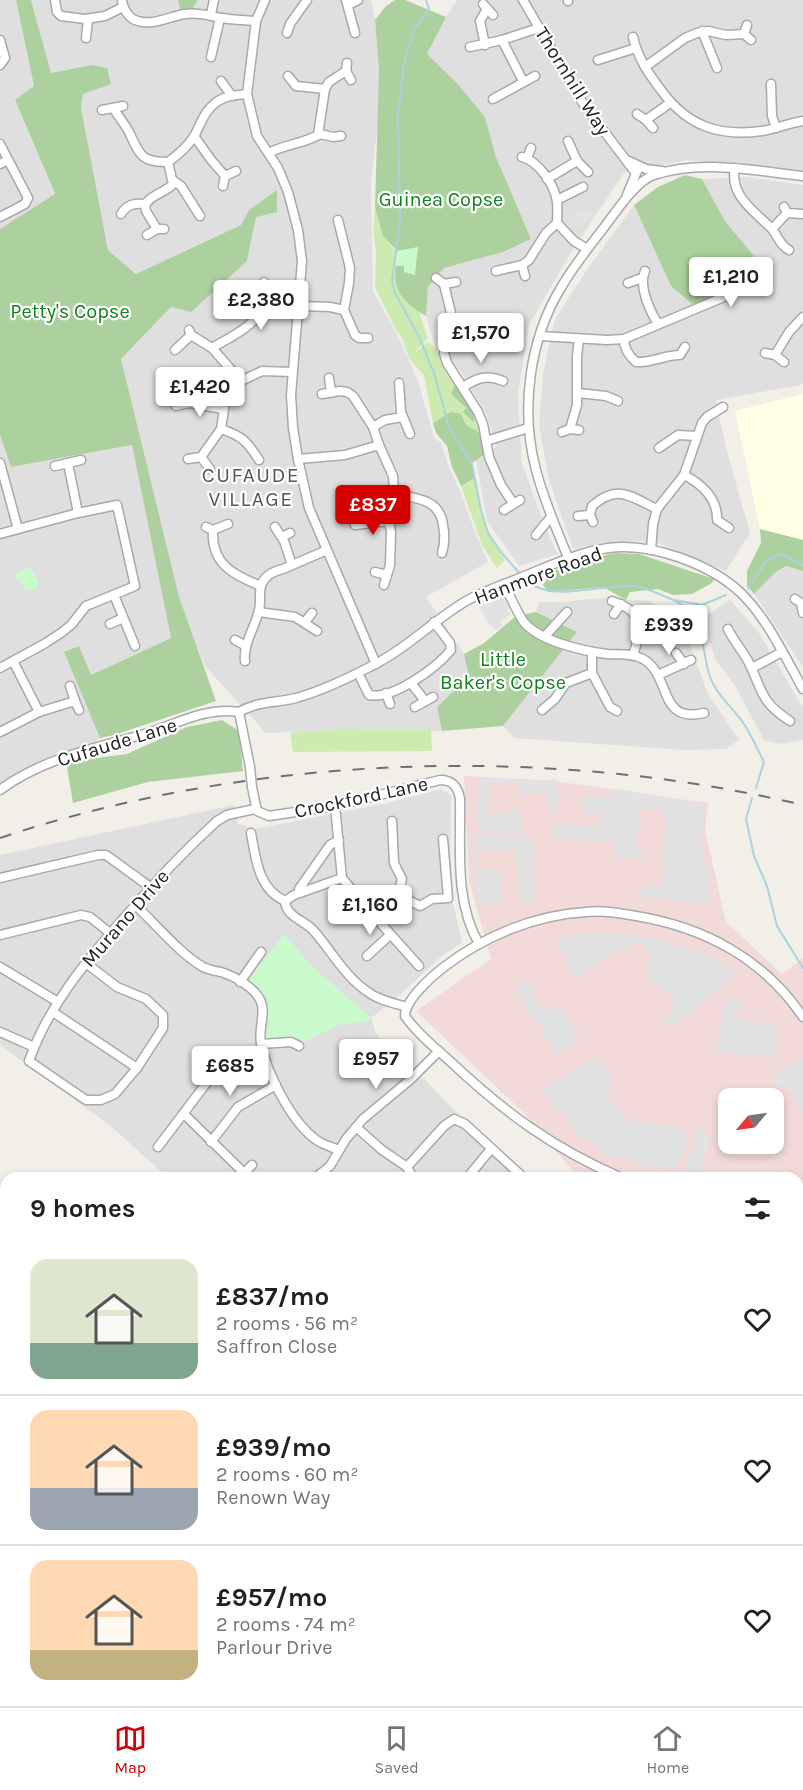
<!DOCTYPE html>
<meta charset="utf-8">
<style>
:root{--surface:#fff;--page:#f6f6f6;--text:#202124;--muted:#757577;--line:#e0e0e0;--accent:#d40000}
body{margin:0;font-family:Karla,sans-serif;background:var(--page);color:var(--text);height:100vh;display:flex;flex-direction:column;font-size:22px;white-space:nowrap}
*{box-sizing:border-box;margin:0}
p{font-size:20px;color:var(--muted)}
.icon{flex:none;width:33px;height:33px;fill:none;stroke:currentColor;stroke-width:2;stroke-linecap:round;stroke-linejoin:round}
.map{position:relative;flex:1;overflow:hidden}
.drawer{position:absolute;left:0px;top:1172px;width:804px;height:536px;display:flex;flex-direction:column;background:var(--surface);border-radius:18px 18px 0 0;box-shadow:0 3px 9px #0003}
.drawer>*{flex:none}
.needle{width:39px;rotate:241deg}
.buttons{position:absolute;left:718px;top:1088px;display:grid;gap:12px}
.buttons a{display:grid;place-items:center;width:66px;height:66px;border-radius:12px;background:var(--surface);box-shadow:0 3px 9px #0003;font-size:30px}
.price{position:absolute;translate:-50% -51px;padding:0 14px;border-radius:6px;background:#fff;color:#222;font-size:20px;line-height:39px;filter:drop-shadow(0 2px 3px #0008)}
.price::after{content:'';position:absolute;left:50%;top:36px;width:18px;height:14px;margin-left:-9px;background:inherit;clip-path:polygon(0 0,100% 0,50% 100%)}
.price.selected{background:var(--accent);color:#fff}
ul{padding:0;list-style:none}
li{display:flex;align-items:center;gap:18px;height:150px;padding:0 30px}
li+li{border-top:2px solid var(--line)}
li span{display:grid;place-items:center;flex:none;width:168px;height:120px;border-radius:18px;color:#555}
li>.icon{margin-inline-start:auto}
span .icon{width:72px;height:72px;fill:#fffc;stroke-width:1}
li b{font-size:26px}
h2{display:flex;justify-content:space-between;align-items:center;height:72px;padding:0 30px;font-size:26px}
.menu{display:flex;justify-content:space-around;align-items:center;height:84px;border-top:2px solid var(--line);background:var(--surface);font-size:16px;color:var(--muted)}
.menu a{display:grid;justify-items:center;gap:3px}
.menu .selected{color:var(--accent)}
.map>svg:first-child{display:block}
.residential{fill:#e0dfdf}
.commercial{fill:#f2dad9;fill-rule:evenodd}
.industrial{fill:#ebdbe8}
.education{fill:#ffffe5}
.farmland{fill:#eef0d5}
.grass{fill:#cdebb0}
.forest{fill:#add19e}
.park{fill:#c8facc}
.parking{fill:#e2e2e2}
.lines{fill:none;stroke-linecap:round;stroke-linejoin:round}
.stream{stroke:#aad3df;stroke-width:2}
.minor-casing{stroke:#a9a9a9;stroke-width:11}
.minor{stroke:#fff;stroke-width:8}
.rail{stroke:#707070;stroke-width:2;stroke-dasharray:12 12;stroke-linecap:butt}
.minor-bridge-casing{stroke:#a9a9a9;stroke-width:11;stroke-linecap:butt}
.minor-bridge{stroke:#fff;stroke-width:8}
.labels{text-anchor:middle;stroke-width:4.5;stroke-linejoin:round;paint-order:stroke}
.street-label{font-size:20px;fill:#222;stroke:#fff}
.park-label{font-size:20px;fill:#0c8416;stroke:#fff}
.neighbourhood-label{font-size:21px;letter-spacing:1.5px;fill:#555;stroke:#fff}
</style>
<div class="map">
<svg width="803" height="1706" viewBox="0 0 803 1706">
<rect width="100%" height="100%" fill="#f2efe9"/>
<g class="residential">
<polygon points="0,0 16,0 34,86 15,101 55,195 0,229"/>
<polygon points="31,0 371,0 375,20 379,69 378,122 371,180 373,291 400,340 418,381 434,437 441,443 447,462 461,493 474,529 488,562 426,597 464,654 467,665 469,676 437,707 442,731 358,730 266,733 206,667 164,573 121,359 171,307 247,261 256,217 277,190 249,210 241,225 137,274 108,250 81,108 51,74"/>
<polygon points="457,0 803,0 803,172 687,160 624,173 570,254 529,325 518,394 522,464 549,536 558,554 519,566 487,521 476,460 496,447 487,415 461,372 436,349 426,316 428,287 444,268 503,252 531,239 496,157 485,117 457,83 427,54 442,23"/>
<polygon points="746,177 803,185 803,383 801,385 716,400 725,444 750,533 726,571 661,544 639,541 601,543 573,549 549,480 539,425 543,373 555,319 588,268 634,205 671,286 718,302 699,272 716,260 753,256 725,221 702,179"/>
<polygon points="0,435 11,467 132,445 171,638 91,675 64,652 100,738 90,746 0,789"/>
<polygon points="786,566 803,571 803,667 754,594 776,572"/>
<polygon points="601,598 650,601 687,628 692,650 707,692 739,740 726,749 684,750 514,738 503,726 577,632 536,612 539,602 562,602"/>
<polygon points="730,600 759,633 803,708 803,740 781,744 764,740 735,686 715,659 703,618"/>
<polygon points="441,789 451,795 450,889 462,943 443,955 401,994 371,1018 376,1033 387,1051 404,1068 425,1080 456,1112 531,1177 167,1177 113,1128 0,1045 0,855 234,805 238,824 255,829 388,803"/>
</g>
<path class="commercial" d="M464,776L554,781L708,803L705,830L726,922L782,974L803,958V1331L798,1338V1178L578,1177L523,1112L416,1011L491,959L469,881ZM729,1098H774V1143H729Z"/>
<polygon class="industrial" points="803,1331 803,1392 798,1388 798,1338"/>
<polygon class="education" points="803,394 803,540 760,529 735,411"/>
<polygon class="farmland" points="6,1426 6,1701 95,1701 94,1706 0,1706 0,1432"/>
<g class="grass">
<polygon points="375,208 383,236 396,252 394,274 418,309 428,338 412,355 428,342 436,349 455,384 451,394 466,409 476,415 481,434 442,418 433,423 424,376 409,358 401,336 397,332 375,288 376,250 373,231"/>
<polygon points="475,478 481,510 487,529 505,560 497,568 482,545 461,486"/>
<polygon points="341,729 431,730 432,751 293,752 290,733"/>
</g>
<g class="forest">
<polygon points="16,0 31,0 51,73 92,65 107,68 111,84 83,94 81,108 108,250 136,274 241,225 249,210 277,190 277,212 256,217 247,261 191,312 171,307 121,359 179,597 216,701 114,735 100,738 64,652 79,646 91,675 171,638 132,445 11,467 0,435 0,229 55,194 15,100 34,86"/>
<polygon points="178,0 197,0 197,1 192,10 180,9"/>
<path d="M395,0H405L446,17L427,54L457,83L485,117L496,157L531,239L503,252L444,268L428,287L426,316C395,298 392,284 397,251L383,236L375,208L379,69L375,20L385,7Z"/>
<polygon points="685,175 702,179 725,221 754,256 730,277 716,260 699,272 719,302 698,309 671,286 634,205 658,187"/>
<polygon points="455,384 460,388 476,415 473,422 463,412 466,408 451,394"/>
<polygon points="451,412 461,414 466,425 483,435 488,452 472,463 475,478 461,486 452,467 447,446 436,433 433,423"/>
<polygon points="760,529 803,540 803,571 786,566 776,572 754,594 747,586 747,571 761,543"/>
<polygon points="613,553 639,554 714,579 712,583 692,594 673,595 658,589 630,592 626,600 603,587 548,592 543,585 551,572"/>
<polygon points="536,612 577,632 503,726 442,731 437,707 469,676 464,654 484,643 516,616"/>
<polygon points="222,720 239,731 243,771 148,782 73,803 66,762 127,754 187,727"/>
</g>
<g class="park">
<polygon points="418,247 415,275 404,272 404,266 394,266 397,251"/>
<polygon points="31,567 39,584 35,589 26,590 19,580 14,577 17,573"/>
<polygon points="284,934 311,965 371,1018 368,1021 339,1025 299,1044 291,1040 266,1039 268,1001 256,986 248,981"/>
<polygon points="798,1408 803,1414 803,1596 798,1600"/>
<polygon points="803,1610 803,1706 682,1706 693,1701 798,1701 798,1614"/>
<polygon points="101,1701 669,1701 660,1706 101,1706"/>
</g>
<g class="parking">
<polygon points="587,210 593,218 576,229 567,217 576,211 581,214"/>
<polygon points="503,597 511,615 500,621 503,625 496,630 488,623 479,607"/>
<polygon points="482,778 557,780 557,811 547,811 547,794 520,793 520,784 489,783 488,814 508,814 509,809 521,809 521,828 526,828 525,835 480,830 481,822 476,821 477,787 482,787"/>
<polygon points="613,788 705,805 701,850 709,877 707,904 641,896 642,885 661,885 666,811 640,810 637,850 645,851 644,859 616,857 616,844 554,836 556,823 600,827 601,813 581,812 582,795 612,796"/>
<polygon points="473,833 534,838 535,902 519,902 516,850 477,852 478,870 500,869 502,900 497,900 496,904 478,904 473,871"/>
<polygon points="581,933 621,934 658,939 714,957 735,973 727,983 670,1028 663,1020 676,1008 670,994 661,990 652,981 648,968 652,958 640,943 632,945 583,971 584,974 576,979 559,945 561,939"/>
<polygon points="527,980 545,1012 560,1004 580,1042 556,1054 539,1023 536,1024 516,987"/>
<polygon points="724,997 740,999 738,1019 776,1025 776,1058 720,1052 717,1048"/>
<polygon points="596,1057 614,1078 610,1081 613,1085 605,1092 628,1121 679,1127 684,1130 688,1137 681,1159 677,1165 669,1168 634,1165 634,1160 608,1155 595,1148 587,1138 584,1141 543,1091 554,1081"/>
<polygon points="803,1058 803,1114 786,1084 778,1088 771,1076"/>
<polygon points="698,1130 712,1137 697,1177 682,1177"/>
</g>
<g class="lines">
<g class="stream">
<polyline points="426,0 429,9 414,30 404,63 398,115 400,223 392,280 395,293 420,339 434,373 449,427 472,464 481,510 488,533 501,552 521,575"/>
<path d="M525,579C549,604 601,584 631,586C644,587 655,592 666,597C673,600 681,603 686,608C705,626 702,654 710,677C716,694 731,706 742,721C751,734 757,748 764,762L756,788"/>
<polyline points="748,589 767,560 782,554 803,565"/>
<polyline points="674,600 702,605 726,595"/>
<polyline points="752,798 746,819 754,856 767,886 777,926 803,968"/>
</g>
<g class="minor-casing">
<g id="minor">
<polyline points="55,0 57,12 61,16 85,19 105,16 123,7"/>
<path d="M122,0C123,9 129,19 138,21C153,26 171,16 185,14C199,12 209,16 222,18C233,20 245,20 256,21"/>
<polyline points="265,0 256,21 247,94 257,136 278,168 288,192 298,230 302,261 291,395 293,428 298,459 309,508 376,664"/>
<polyline points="346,0 355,33"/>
<polyline points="523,0 584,105 635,172"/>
<polyline points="568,1 568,0"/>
<polyline points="483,4 493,15"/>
<polyline points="348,5 358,0"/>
<polyline points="211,14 214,0"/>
<polyline points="747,25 744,34 751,40"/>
<polyline points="702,31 717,68"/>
<polyline points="287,33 290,24 307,0"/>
<path d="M633,37C638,58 648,73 661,90C687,126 719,137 762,131C776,129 789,123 803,121"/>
<polyline points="86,38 88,19"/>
<polyline points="0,40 5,58 0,65"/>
<polyline points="502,40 523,81"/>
<polyline points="485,45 480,21 487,9"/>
<polyline points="470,47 502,40 539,28"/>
<polyline points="211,57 220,18"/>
<polyline points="598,60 636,48"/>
<polyline points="347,63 346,71 351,80"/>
<polyline points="645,67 685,38 697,33 708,31 726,35 744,34"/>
<polyline points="288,76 296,86 325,89"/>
<polyline points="221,81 232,96"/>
<polyline points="771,84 772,116 776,128"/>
<polyline points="493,99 535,76"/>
<path d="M114,109C119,118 126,125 130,134C140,156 142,162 168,162C178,155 188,146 195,135C202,120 207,105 224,98C231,95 239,95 247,94"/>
<polyline points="102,110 123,106"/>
<polyline points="637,114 646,120 653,128"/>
<polyline points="646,120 670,103"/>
<polyline points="318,135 325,89 329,82 346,71"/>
<polyline points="194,136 212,161 225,176"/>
<polyline points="568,141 577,161 588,172"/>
<polyline points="0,144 28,198 25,204 0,217"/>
<path d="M269,153C285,144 304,144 320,134L333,137L341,136"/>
<path d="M522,157C539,161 555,186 557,202C558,209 557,216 557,223"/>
<polyline points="527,158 531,148"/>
<polyline points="629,161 646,169 662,171"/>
<polyline points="0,164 8,160"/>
<path d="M735,168C729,195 754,211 771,228C778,235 779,245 789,250"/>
<polyline points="547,179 577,161"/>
<polyline points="174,181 181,186 200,216"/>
<polyline points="223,186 225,176 236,171"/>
<polyline points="627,195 638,169"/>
<polyline points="557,200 583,187"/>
<polyline points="784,207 787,213 803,214"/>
<path d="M121,214C127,204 135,203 145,204"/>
<polyline points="338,220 350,268 349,283 344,310 355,335 359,338 368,338"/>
<path d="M157,229L146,211L145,205C151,194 165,193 173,184L168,162"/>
<polyline points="772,229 787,213"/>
<polyline points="147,235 157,229 164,229"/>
<polyline points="522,265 525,276"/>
<polyline points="496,271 522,265 529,260 546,233 557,223 574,241 587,249"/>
<path d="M645,271C638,286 650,311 658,324"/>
<polyline points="436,278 444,284 456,282"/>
<polyline points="628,283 642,278"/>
<polyline points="444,284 451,313 450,330 444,353 447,363 478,412 483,424 489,457 501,485 513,503"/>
<polyline points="263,289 276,289"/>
<polyline points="299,306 330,307 344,310"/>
<polyline points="189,330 191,335 212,348 241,381"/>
<polyline points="450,330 464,326 509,322 510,328"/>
<polyline points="540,336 607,340 624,339 731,294 744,286"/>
<path d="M624,339C624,348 629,356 636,362C652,363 664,355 680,355L685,347"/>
<path d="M212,348C228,338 257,326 262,306C263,299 263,290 264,282"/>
<polyline points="175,350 191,335"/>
<polyline points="765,353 775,355 784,362"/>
<polyline points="775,355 789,332 803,317"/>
<polyline points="329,378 331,392"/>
<polyline points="399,383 401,412 410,434"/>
<path d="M463,387C477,378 487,374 503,381"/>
<polyline points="185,388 189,403"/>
<polyline points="578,393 606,396 618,401"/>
<polyline points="322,394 340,391 347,392 353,396 373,427 379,445 393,476 394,494 388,515 391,532 390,565 384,585"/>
<polyline points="176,406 189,403 223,409"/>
<polyline points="373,427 385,420 403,417"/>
<path d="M221,429C242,436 247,441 259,460"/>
<polyline points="570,429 577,405 577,356 579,339"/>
<polyline points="562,432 570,429 579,430"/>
<polyline points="486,441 528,428"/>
<polyline points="659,448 678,435 697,436"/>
<polyline points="201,457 221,429 225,403 231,391 241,381 262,371 292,372"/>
<polyline points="188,459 201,457 210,469"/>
<polyline points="298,459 345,455 379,445"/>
<polyline points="0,463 18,529"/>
<polyline points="68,463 81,460"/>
<polyline points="55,466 68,463 78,513"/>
<path d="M684,475C702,484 718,499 717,520L729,528"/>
<path d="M394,494C416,498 440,499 443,525C445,535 445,543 442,553"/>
<polyline points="504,510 520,500"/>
<polyline points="578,516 590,515"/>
<path d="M593,522L590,515L592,506C618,483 631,497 657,509"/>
<polyline points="355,525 389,521"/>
<polyline points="206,527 213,530 228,524"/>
<polyline points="275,527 284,541 292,565"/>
<path d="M213,530C211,564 233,575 261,586"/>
<polyline points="0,534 78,513 117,505 135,586 86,606 71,625 61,633 44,644 0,668"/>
<polyline points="536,535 551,517"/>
<polyline points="282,537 290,533"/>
<polyline points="651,550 653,524 657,509 684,475 702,423 707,417 723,407"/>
<path d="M569,560C557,530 544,501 536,470C520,410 529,339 562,286C573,267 588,248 602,230C614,215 635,181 654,175C701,159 755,171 803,176"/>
<polyline points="375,572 387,575"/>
<path d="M504,584C510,596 516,610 523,621C538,641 583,651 607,654C620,655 631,653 643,659C672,675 657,724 704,713"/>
<polyline points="114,595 135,646"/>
<polyline points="795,599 801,603 803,613"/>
<path d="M612,601C644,612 643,626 633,655"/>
<polyline points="259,612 295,617 317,631"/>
<polyline points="614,614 621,604"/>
<polyline points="305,622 312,613"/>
<polyline points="110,624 123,618"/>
<path d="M728,629C733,640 742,650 748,661C763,690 759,701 790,721"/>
<polyline points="545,636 567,612"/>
<polyline points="235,640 246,646"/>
<polyline points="592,652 592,673 610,707 617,711"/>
<polyline points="676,653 684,664"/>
<path d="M245,661C243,643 255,628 259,610C261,603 259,593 261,586C264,576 274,571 283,569L327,550"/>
<polyline points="752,668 782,652"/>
<polyline points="658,675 691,660"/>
<path d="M361,679L369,695C393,700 436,668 451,650L450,643L434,622"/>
<polyline points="411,683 425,701"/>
<polyline points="70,686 75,701"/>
<polyline points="386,693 390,704"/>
<polyline points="415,707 433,697"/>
<polyline points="542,710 555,699 566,683 592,673"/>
<polyline points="39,712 75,701 79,710"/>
<path d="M239,712C258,701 276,703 296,698C325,690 353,676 379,662C411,645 436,618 468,600C485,590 504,585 522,577C549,566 579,552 608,548C651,542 711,564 742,594C768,620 785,657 803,689"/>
<polyline points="239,712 250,767"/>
<polyline points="0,732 39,712 13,661"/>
<path d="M252,787L257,811L269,816L335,806L440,780C453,780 458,787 460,799C461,847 454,901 479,944"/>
<path d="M0,790C42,759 92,749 141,735C172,726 207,706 239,712"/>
<polyline points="335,806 342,878 375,917 419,966"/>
<polyline points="392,821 394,863 402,879 398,895"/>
<path d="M251,833C256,859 258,889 285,901"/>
<polyline points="0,878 98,855 106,855 150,887"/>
<polyline points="300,893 299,889 330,845 339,840"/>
<polyline points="398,895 420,906 432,899 448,898 443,839"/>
<path d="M285,901C286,917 304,920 313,930C331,950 345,977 368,992C378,1000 394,1003 407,1007"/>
<polyline points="285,901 294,895 342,878"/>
<path d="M135,905C155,923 180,954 203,967C209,970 215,971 221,972C234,976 256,988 261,1002C266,1014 258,1029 261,1043C266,1072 292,1124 318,1141C324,1145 332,1147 339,1150"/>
<polyline points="375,917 398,895"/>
<polyline points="0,935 81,915 90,917 110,933"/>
<polyline points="367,956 390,935"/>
<path d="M86,963L117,987L146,999L163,1015V1028L137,1068L115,1094L101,1100H86L29,1061C48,1006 87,960 125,917C154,883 184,851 217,821L227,815L255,809"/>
<polyline points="0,967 58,1002"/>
<polyline points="240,982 261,952"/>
<polyline points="53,1012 137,1068"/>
<polyline points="0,1032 34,1047"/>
<polyline points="261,1044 291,1042 299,1046"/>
<polyline points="184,1114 244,1173"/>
<polyline points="356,1127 382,1150 407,1167 413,1178"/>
<polyline points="211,1142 238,1107 276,1085"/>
<polyline points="158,1147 214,1073"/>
<polyline points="407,1167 444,1126 454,1119 465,1124 524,1178"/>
<polyline points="240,1177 252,1165"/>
<polyline points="315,1178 330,1166 346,1139 363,1119 411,1079 439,1051"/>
<polyline points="467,1178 491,1149"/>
<path d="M622,1178C554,1149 504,1112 451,1062C435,1048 417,1033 405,1016C405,1000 431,977 444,967C484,936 535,915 586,912C603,910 620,913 636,916C704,927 764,959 803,1017"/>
<polyline points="798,1242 803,1243"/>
</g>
</g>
<use href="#minor" class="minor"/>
<path class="rail" d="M0,838C251,754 546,744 803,805"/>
<g class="minor-bridge-casing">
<polyline id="minor-bridge" points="250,767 252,787"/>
</g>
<use href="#minor-bridge" class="minor-bridge"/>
</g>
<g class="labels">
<g class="street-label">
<text transform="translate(573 81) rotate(58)" y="7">Thornhill Way</text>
<text transform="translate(538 575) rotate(-20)" y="7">Hanmore Road</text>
<text transform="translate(117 742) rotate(-17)" y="7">Cufaude Lane</text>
<text transform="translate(361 797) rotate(-12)" y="7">Crockford Lane</text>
<text transform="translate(125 918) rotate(-49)" y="7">Murano Drive</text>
</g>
<g class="park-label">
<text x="441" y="206">Guinea Copse</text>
<text x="70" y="318">Petty's Copse</text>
<text x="503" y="666">Little<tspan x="503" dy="23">Baker's Copse</tspan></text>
</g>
<g class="neighbourhood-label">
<text x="251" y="482">CUFAUDE<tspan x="251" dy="24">VILLAGE</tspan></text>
</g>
</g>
</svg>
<div class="buttons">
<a><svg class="needle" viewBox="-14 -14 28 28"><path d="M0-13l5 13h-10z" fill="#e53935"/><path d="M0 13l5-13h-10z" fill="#757577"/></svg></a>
</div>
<b class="price" style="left:731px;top:308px">£1,210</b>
<b class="price" style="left:261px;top:331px">£2,380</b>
<b class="price" style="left:481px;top:364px">£1,570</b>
<b class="price" style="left:200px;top:418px">£1,420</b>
<b class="price selected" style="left:373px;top:536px">£837</b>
<b class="price" style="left:669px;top:656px">£939</b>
<b class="price" style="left:370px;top:936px">£1,160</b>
<b class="price" style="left:376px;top:1090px">£957</b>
<b class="price" style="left:230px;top:1097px">£685</b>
<section class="drawer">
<h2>9 homes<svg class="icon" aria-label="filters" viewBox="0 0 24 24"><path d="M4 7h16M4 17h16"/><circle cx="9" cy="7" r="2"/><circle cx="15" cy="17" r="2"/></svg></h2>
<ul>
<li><span style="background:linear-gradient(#dfe7d0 70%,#7fa58c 0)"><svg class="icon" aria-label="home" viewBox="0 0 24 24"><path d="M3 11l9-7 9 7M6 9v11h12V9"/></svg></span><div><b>£837/mo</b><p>2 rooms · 56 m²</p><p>Saffron Close</p></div><svg class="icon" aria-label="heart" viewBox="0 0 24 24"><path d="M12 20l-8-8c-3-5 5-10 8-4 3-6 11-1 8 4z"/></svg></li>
<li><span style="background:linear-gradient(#ffd9b3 65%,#9aa5b1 0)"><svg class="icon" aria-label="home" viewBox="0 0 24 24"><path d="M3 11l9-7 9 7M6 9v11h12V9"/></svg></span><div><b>£939/mo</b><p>2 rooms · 60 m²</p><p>Renown Way</p></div><svg class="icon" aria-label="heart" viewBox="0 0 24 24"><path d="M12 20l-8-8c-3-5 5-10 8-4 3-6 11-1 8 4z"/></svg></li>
<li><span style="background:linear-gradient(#ffd9b3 75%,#c2b280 0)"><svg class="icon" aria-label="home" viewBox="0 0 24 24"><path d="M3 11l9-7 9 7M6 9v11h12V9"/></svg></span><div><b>£957/mo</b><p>2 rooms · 74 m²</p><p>Parlour Drive</p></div><svg class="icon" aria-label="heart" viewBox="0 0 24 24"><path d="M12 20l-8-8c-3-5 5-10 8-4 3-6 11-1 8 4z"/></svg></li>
</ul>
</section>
</div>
<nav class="menu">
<a class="selected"><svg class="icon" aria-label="map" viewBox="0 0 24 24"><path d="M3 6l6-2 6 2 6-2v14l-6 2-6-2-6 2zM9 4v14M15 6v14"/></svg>Map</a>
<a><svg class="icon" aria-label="saved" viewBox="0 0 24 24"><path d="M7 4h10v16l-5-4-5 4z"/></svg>Saved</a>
<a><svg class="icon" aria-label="home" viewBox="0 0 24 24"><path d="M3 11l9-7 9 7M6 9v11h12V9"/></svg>Home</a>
</nav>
